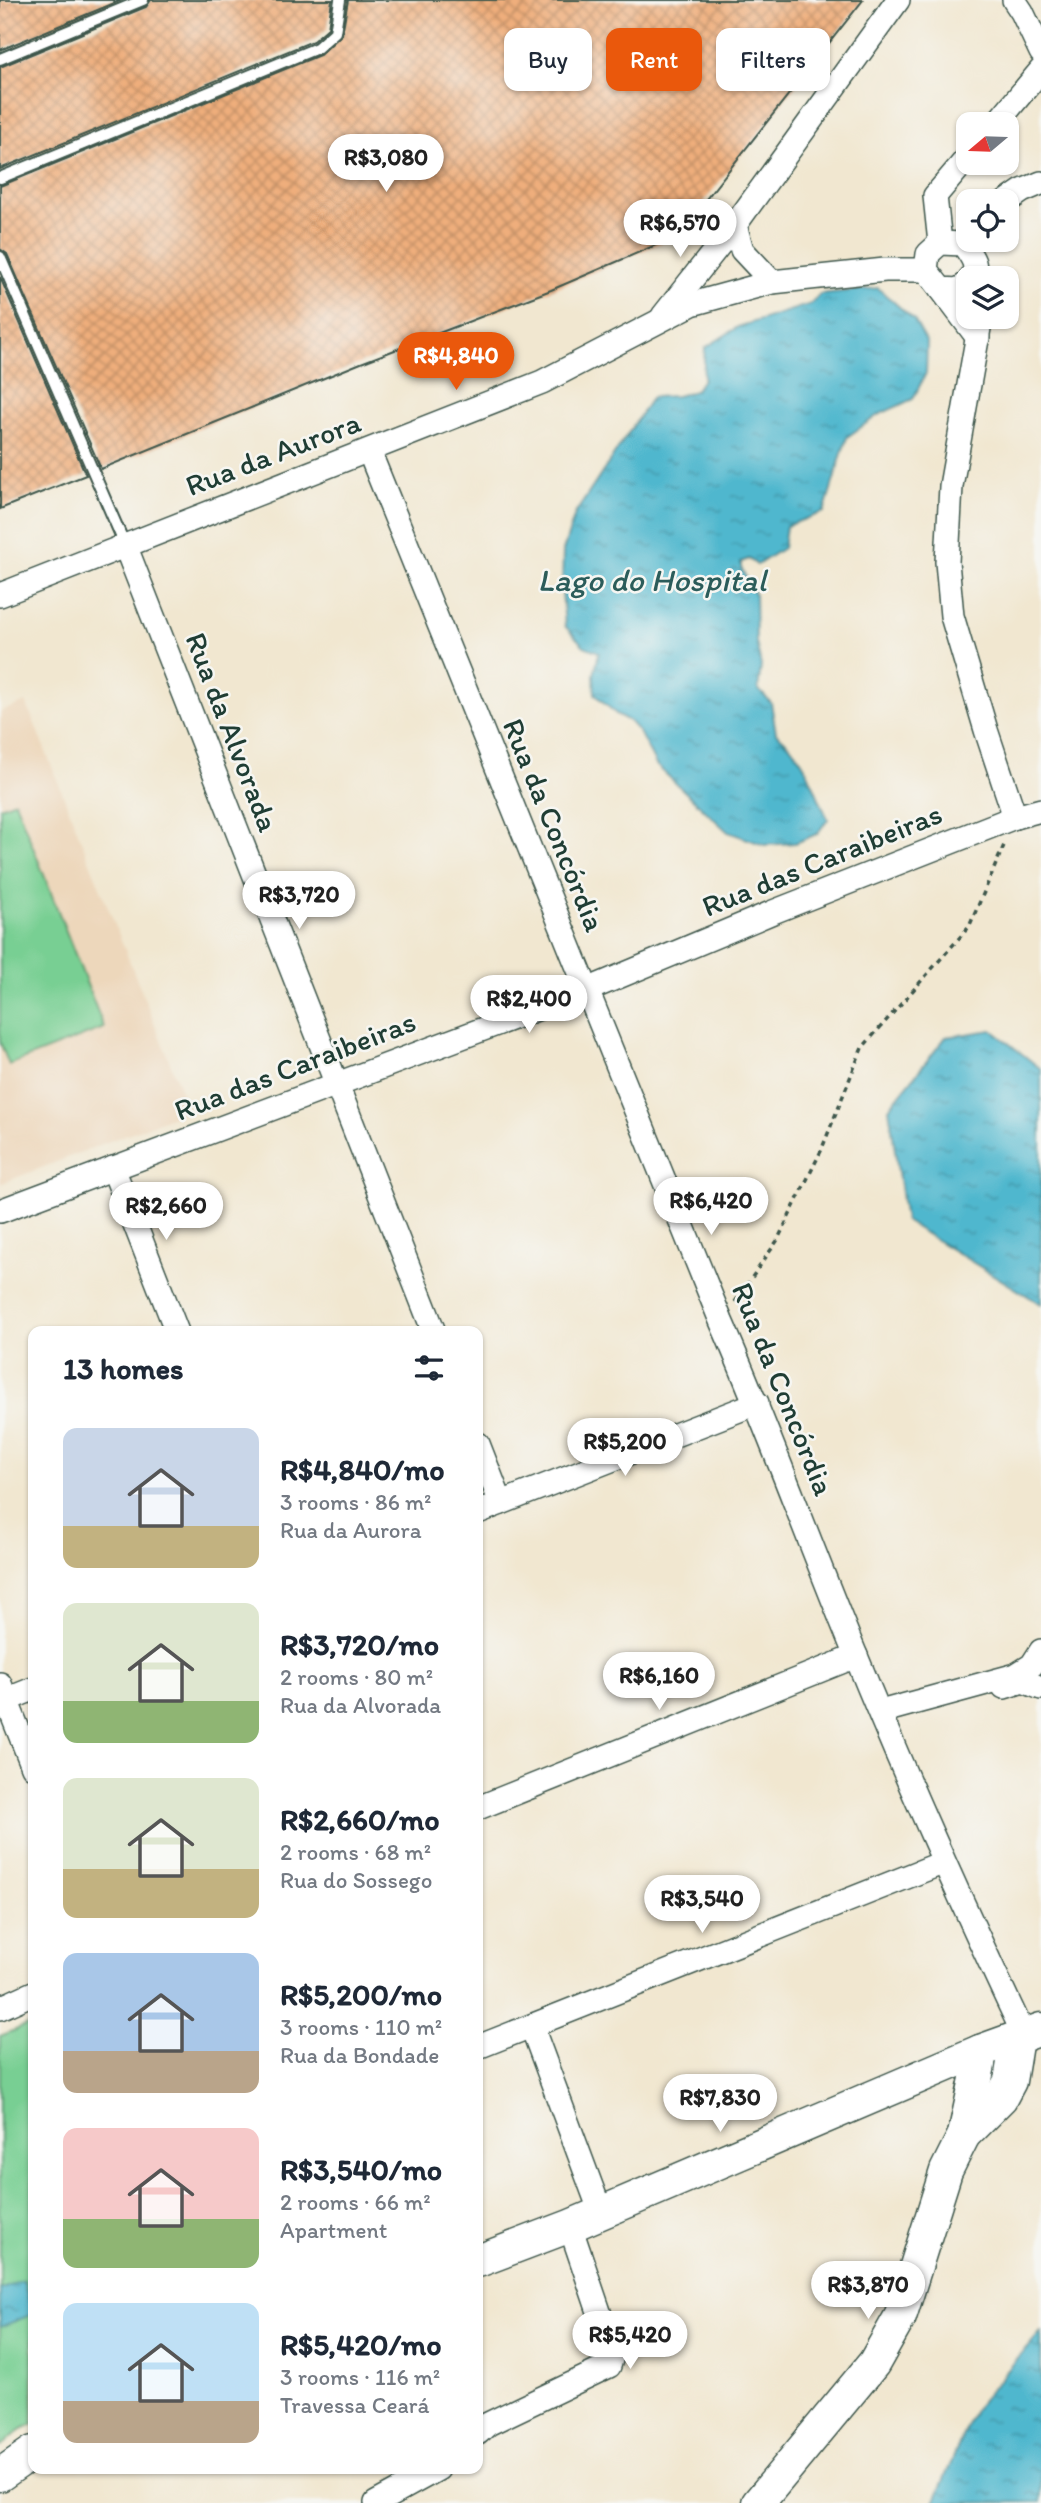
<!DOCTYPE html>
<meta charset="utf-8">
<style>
:root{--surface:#fff;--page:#f6f6f7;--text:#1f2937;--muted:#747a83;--accent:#ea580c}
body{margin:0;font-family:Itim,sans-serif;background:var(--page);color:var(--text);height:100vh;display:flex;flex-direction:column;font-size:26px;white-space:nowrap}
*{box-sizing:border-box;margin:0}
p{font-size:23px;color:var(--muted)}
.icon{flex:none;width:38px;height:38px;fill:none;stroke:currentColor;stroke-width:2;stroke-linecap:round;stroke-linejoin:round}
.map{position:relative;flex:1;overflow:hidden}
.side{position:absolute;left:28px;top:1326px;width:455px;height:1148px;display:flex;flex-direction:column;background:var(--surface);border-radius:14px;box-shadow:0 2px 5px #0004}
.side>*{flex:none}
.top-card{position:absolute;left:504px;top:28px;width:430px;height:63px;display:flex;gap:14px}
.needle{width:46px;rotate:251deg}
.tools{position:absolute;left:956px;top:112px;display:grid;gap:14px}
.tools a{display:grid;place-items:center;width:63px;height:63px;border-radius:14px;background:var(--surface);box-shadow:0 2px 5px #0004;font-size:35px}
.price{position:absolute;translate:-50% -60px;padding:0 16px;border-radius:24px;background:#fff;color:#222;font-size:23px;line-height:46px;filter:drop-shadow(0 2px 4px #0008)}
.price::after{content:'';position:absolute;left:50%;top:42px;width:21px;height:16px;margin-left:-10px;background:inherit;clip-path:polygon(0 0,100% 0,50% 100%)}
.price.selected{background:var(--accent);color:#fff}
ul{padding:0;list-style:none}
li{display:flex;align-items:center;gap:21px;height:175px;padding:0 35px}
li span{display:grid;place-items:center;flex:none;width:196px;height:140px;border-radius:14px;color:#555}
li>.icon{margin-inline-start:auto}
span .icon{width:84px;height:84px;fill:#fffc;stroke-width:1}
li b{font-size:30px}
h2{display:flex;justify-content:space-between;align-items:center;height:84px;padding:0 35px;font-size:30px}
.tag{padding:0 24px;border-radius:14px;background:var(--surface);box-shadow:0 2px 5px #0004;font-size:24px;line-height:63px}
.tag.selected{background:var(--accent);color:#fff}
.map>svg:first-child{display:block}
.built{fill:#edd7bb}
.grass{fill:#78cf93;stroke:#4c8664;stroke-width:2}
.water{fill:url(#water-ripples);stroke:#387a81;stroke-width:2}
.building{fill:url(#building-cross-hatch)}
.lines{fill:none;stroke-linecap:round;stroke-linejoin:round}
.lane-casing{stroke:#3e564b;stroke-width:14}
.street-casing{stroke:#3e564b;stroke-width:26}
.secondary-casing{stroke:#3e564b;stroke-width:35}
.path{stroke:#3e564b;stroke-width:3.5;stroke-dasharray:5 5;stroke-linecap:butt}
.lane{stroke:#fff;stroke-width:10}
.street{stroke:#fff;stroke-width:23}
.secondary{stroke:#fff;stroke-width:32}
.labels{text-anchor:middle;stroke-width:5;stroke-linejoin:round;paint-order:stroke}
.street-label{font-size:30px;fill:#1f3d34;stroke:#f6f6f2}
.water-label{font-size:32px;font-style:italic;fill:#2b5c5a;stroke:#f6f6f2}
</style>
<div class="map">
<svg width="1041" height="2503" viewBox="0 0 1041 2503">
<defs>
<pattern id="water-ripples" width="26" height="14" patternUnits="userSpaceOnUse" patternTransform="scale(1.75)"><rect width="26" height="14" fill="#50b7ce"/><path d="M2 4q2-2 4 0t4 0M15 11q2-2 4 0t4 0" fill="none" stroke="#4296a8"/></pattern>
<pattern id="building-cross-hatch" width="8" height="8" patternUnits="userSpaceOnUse" patternTransform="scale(1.75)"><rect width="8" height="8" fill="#efae7c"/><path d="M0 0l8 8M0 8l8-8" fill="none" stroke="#c18f66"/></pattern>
</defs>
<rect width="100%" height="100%" fill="#f6f6f2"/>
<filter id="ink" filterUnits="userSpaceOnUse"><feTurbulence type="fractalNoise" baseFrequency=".0143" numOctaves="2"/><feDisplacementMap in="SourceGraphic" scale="14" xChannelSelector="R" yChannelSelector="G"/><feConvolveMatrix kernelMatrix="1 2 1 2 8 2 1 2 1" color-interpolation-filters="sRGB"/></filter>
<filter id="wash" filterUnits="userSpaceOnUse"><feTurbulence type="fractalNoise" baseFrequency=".00686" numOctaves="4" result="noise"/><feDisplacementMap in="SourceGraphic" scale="28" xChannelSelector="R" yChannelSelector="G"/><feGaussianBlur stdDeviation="1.57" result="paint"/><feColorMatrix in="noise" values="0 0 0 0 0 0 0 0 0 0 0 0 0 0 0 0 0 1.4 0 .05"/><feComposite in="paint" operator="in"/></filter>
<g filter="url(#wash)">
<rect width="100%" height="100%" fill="#f1e7d0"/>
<polygon class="built" points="26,702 189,1110 0,1184 0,712"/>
<g class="grass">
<polygon points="15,801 104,1028 9,1065 0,1042 0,807"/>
<polygon points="33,2023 33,2424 22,2429 0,2447 0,2036"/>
</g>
<g class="water">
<path d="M878,288L914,320L927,343L926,373L913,399L878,415L847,437L824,512L786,526L783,548L757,565L749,559L741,562V568L755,595L756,642L761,666L758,689L771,703L776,733C808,758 811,784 828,819L817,834L795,843L764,845L728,832L656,765L639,732L629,721L616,714L595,694L594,675L599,652L584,646L565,626L562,591L563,551L575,514L652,397L677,396L695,391L703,379L705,348L738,327L811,304L820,294Z"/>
<polygon points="992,1030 1041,1069 1041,1304 905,1221 889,1108 946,1037"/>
<polygon points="23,2280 33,2314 0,2327 0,2290"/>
<polygon points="1041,2332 1041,2502 934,2503 974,2409"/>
</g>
<g id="blocks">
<g class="building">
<polygon points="0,0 122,0 0,50"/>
<polygon points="151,0 332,0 328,28 313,41 0,169 0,67 146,7"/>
<polygon points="348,0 863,0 677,236 551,290 361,363 101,469 7,254 0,249 0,186 320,55 342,34"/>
<polygon points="0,277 86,475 0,509"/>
</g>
</g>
</g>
<g filter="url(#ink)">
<use href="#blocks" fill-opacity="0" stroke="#3e564b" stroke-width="2"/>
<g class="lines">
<g class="lane-casing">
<g id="lane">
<polyline points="0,59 143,0"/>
<polyline points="0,178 317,48 335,32 340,0"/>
<polyline points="0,257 125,545"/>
</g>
</g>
<g class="street-casing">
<g id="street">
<polyline points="1014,0 1022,12 1041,52"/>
<polyline points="996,124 1041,70"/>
<polyline points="1006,202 1022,191 1041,183"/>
<polyline points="940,243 935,196 968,157"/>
<polyline points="772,282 742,250 735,225 898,0"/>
<path d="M968,283L958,290L941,289L926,270L928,254L940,243L963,244C971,256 980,265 971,278"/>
<polyline points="941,289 978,338"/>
<polyline points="663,316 735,225"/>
<polyline points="981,317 951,486 947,562 952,616 986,730 1015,817"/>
<path d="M369,451L721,1321C769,1431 810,1545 856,1656C908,1784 965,1910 1024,2035"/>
<polyline points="125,545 434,1332"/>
<polyline points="0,595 542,382 692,304 772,282 885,270 926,270"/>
<polyline points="113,1168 177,1332"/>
<polyline points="0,1211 587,990 773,912 1015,817 1041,810"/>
<polyline points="478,1444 501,1503"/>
<polyline points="478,1512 757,1403"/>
<polyline points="0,1684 33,1767"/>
<polyline points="1004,1687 1023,1681 1041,1688"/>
<polyline points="6,1700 33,1689"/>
<polyline points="880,1712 1016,1675 1032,1665 1041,1651"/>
<polyline points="478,1808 856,1656"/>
<polyline points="0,2008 33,1993"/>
<polyline points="532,2027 601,2213"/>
<polyline points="478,2047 942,1863"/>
<polyline points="478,2433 488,2424 609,2366 613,2353 570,2226"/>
<polyline points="376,2503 438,2469"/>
</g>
</g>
<g class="secondary-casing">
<g id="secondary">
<polyline points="964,2135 1001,2098 1010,2081 1017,2038"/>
<polyline points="478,2261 570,2226 980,2051 1041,2029"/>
<polyline points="0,2475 33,2452"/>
<polyline points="758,2503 874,2363 900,2317 946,2171 964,2135 979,2065 980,2051"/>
</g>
</g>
<polyline class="path" points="735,1302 777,1241 821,1151 862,1048 969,927 1005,843"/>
<use href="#lane" class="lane"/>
<use href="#street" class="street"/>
<use href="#secondary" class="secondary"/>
</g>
</g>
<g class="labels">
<g class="street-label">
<text transform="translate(273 454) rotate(-21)" y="10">Rua da Aurora</text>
<text transform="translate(232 732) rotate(69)" y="10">Rua da Alvorada</text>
<text transform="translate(554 825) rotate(68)" y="10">Rua da Concórdia</text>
<text transform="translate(822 860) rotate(-22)" y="10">Rua das Caraibeiras</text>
<text transform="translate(295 1066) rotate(-21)" y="10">Rua das Caraibeiras</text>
<text transform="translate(783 1389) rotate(68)" y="10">Rua da Concórdia</text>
</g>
<g class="water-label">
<text x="652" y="591">Lago do Hospital</text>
</g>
</g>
</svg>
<div class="tools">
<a><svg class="needle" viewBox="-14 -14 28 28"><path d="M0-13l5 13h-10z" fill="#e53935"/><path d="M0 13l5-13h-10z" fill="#747a83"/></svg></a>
<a><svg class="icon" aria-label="locate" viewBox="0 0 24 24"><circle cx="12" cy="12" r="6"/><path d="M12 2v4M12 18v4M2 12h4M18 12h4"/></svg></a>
<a><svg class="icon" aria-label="layers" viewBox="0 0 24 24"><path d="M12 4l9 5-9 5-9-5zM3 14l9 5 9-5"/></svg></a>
</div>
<b class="price" style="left:386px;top:194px">R$3,080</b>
<b class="price" style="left:680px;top:259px">R$6,570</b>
<b class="price selected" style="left:456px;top:392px">R$4,840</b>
<b class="price" style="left:299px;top:931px">R$3,720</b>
<b class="price" style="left:529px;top:1035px">R$2,400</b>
<b class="price" style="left:711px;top:1237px">R$6,420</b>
<b class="price" style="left:166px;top:1242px">R$2,660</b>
<b class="price" style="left:625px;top:1478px">R$5,200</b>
<b class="price" style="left:659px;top:1712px">R$6,160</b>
<b class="price" style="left:702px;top:1935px">R$3,540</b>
<b class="price" style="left:720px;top:2134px">R$7,830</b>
<b class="price" style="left:868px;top:2321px">R$3,870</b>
<b class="price" style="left:630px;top:2371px">R$5,420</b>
<div class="top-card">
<a class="tag">Buy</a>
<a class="tag selected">Rent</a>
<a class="tag">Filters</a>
</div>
<section class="side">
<h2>13 homes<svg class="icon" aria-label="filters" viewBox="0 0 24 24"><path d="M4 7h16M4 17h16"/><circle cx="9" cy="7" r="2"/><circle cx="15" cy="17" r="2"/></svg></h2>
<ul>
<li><span style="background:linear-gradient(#c9d6e8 70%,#c2b280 0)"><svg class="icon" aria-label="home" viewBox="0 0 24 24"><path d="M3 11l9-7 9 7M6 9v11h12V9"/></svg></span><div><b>R$4,840/mo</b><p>3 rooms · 86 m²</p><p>Rua da Aurora</p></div></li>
<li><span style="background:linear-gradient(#dfe7d0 70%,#8fb573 0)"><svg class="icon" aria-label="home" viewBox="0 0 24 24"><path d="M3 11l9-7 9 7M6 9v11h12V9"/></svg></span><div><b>R$3,720/mo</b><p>2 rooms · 80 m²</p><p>Rua da Alvorada</p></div></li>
<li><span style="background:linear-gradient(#dfe7d0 65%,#c2b280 0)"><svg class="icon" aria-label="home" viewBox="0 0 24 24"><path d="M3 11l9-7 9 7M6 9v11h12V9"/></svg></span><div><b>R$2,660/mo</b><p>2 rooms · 68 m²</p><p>Rua do Sossego</p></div></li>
<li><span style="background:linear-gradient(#a9c7e8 70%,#b9a48a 0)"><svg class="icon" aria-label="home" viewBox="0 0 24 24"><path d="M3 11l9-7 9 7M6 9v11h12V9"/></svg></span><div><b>R$5,200/mo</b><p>3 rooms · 110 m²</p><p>Rua da Bondade</p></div></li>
<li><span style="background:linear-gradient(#f6c9c9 65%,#8fb573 0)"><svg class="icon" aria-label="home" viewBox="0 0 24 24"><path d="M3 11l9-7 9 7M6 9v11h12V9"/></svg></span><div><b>R$3,540/mo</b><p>2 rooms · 66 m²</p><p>Apartment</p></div></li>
<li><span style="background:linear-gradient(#bfe0f5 70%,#b9a48a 0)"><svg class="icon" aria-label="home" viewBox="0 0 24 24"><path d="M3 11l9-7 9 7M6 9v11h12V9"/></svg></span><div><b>R$5,420/mo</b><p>3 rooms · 116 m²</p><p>Travessa Ceará</p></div></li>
</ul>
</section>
</div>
